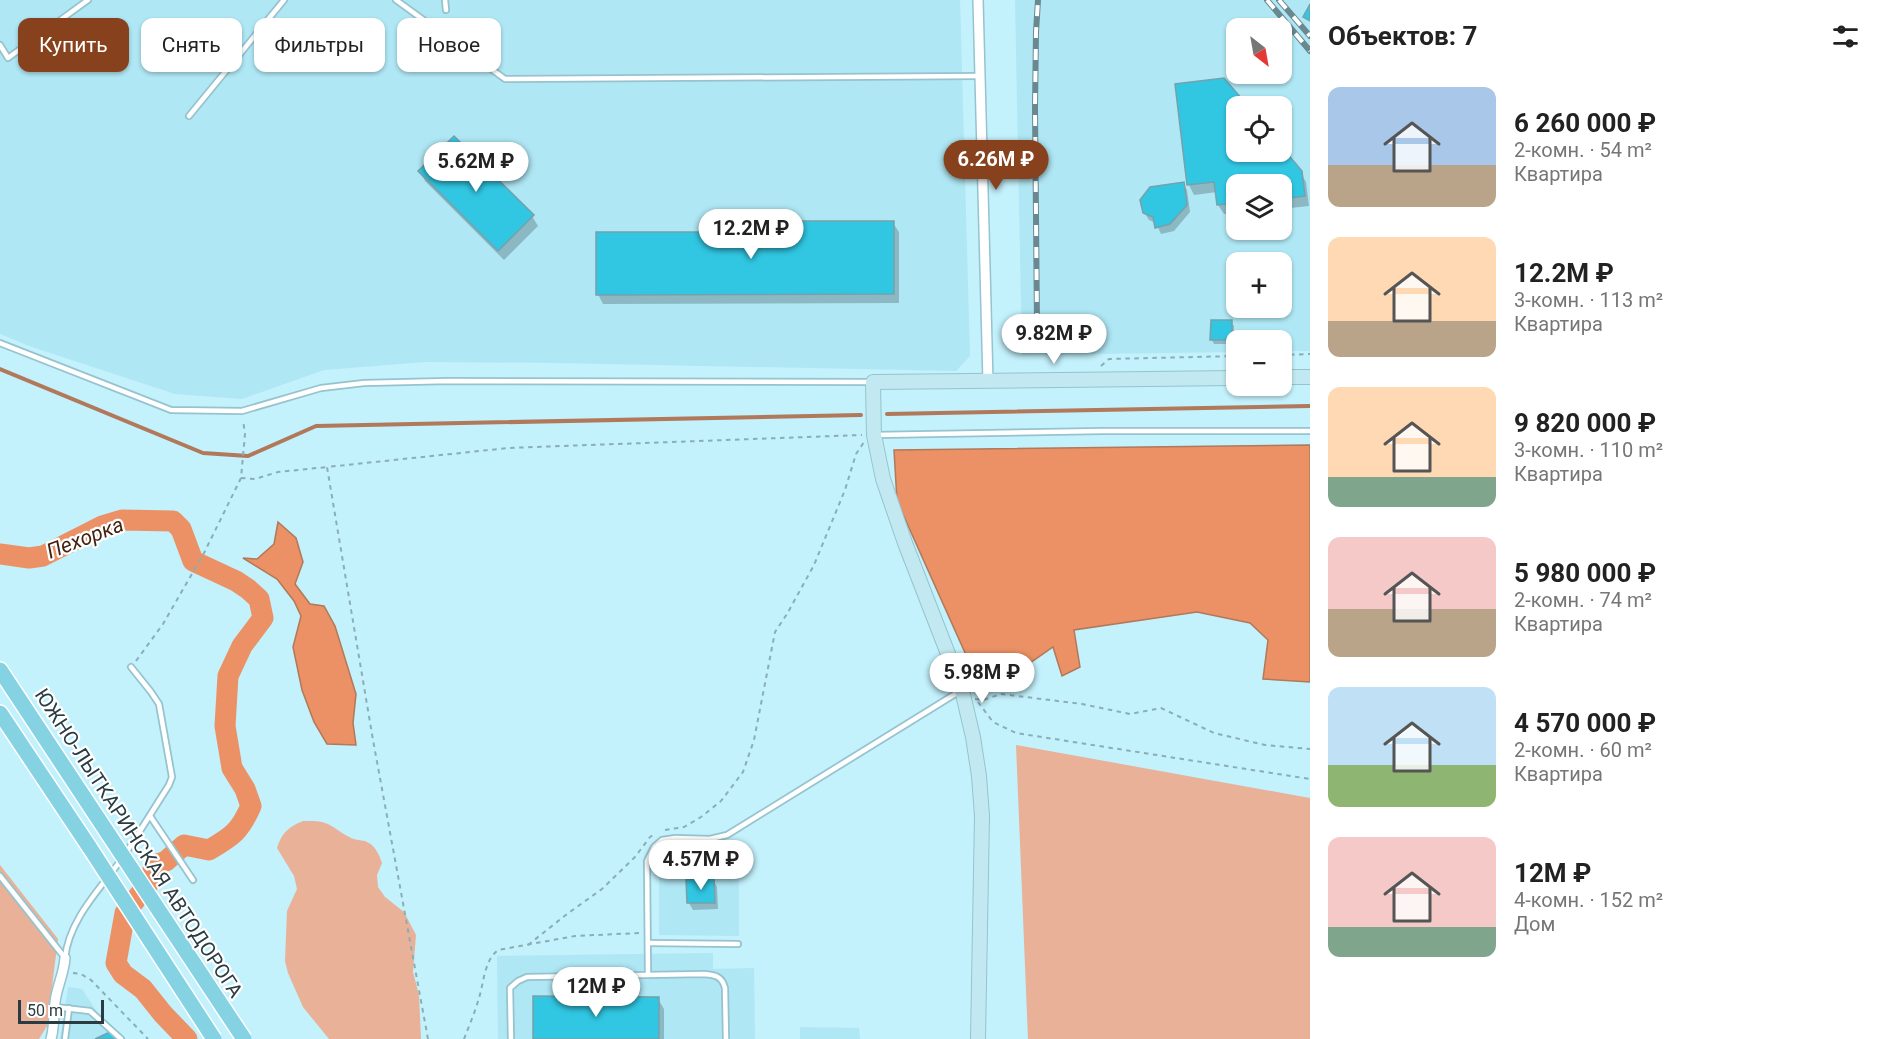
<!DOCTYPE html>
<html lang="ru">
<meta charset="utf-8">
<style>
:root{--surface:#fff;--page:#f2f2f2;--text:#222;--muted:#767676;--accent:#87411c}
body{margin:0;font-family:Roboto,sans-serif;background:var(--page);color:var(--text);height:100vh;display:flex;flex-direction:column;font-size:22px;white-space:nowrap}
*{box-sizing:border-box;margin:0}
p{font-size:20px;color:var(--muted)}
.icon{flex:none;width:33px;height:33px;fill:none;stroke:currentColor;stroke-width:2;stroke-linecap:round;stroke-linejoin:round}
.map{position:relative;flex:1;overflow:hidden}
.sheet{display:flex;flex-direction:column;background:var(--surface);width:570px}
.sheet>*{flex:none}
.top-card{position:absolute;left:18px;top:18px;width:570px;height:54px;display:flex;gap:12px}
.needle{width:39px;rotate:149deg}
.tools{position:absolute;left:1226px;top:18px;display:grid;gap:12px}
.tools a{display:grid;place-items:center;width:66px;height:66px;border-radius:12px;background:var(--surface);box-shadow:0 2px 4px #0004;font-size:30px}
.scale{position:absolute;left:18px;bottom:15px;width:86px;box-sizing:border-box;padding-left:6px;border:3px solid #2a3c41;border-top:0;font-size:16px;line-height:21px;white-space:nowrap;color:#2a3c41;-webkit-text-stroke:4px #fff;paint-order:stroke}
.price{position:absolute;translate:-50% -51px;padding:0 14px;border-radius:21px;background:#fff;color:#222;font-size:20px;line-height:39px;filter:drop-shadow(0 2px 3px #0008)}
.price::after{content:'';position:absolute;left:50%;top:36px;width:18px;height:14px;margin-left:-9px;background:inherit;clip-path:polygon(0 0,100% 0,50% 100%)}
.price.active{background:var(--accent);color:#fff}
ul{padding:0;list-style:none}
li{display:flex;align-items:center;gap:18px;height:150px;padding:0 18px}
li span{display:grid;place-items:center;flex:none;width:168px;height:120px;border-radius:12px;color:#555}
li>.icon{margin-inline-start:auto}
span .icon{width:72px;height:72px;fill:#fffc;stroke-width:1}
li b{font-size:26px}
h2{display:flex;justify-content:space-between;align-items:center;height:72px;padding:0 18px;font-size:26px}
.pill{padding:0 21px;border-radius:12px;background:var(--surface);box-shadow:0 2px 4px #0004;font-size:21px;line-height:54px}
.pill.active{background:var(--accent);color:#fff}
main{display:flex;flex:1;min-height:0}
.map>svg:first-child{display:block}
.built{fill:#afe7f4;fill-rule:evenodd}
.green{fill:#e9b197}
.water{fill:#eb9165;stroke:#b1785a;stroke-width:1.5}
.shadow{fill:#0003}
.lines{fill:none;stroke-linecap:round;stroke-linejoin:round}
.stream{stroke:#b1785a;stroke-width:4}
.river{stroke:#eb9165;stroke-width:21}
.building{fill:#31c7e3;stroke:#75a1ab;stroke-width:1.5}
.lane-casing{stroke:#96c3ce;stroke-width:8}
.street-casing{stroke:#96c3ce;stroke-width:12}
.secondary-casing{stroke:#96c3ce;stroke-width:16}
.primary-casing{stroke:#fff;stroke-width:18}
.path{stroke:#8aaeb6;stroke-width:2;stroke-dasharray:4.5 4.5;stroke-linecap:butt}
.lane{stroke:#fff;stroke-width:4.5}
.street{stroke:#fff;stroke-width:9}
.secondary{stroke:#c2e9f1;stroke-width:14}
.primary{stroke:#85d3e2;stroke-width:15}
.rail-casing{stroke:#6a8890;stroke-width:6}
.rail{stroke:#fff;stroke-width:4;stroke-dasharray:11;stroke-linecap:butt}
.primary-bridge-casing{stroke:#fff;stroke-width:18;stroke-linecap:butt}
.primary-bridge{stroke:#85d3e2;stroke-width:15}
.labels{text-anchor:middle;stroke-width:4.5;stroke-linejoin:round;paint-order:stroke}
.street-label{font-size:20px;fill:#2a3c41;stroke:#fff}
.water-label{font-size:21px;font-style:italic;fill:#452210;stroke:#fff}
</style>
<main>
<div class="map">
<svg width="1310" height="1039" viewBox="0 0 1310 1039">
<rect width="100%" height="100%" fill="#c3f1fc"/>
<g class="built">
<polygon points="0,0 960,0 970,356 956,371 559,363 425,362 324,370 242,399 175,394 32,347 0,334"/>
<path d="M1015,0H1310V351H1281V340H1236V352L1022,355ZM1236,28H1281V74H1236ZM1236,106H1281V152H1236ZM1236,184H1281V230H1236ZM1236,262H1281V308H1236Z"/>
<polygon points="659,861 739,861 739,936 659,935"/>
<polygon points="713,953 713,969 754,968 755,1039 498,1039 497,956"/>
<polygon points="68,987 82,989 101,1018 125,1039 60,1039"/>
<polygon points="800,1027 859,1028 860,1039 800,1039"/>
</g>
<g class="green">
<polygon points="1016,745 1310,798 1310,1039 1028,1039"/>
<path d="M303,821C331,820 329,826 351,838C356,840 360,840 365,841C375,845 379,854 382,863L377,875L378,887L385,897L404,912L416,935L413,972L419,995L421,1039H329L303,1007L288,973L285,961L287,911L297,889L294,876L277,848C282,833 288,827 303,821Z"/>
<polygon points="0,865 58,939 47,1026 39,1039 0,1039"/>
</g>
<g class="water">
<polygon points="1310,445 1310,682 1263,679 1268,640 1250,623 1197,612 1074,630 1080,667 1062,676 1053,647 984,695 897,501 894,450"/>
<polygon points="278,522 296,538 303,562 295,584 310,604 324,606 335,626 356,694 353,723 356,745 327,744 314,722 302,690 293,647 301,616 294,601 277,579 243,558 257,559 274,544"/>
</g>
<g class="shadow">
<polygon points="1224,79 1246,106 1236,106 1236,152 1281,152 1281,148 1300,172 1306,182 1309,206 1281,209 1281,184 1236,184 1236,213 1224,214 1218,205 1217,192 1194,195 1189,185 1177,85"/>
<polygon points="420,171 532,216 538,226 504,260 425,181"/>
<polygon points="1183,183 1187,190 1190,212 1174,231 1161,234 1156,223 1149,220 1144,212"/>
<polygon points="893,223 899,232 899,303 603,304 598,294 730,233"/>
<polygon points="1231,322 1234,326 1234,344 1214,344 1212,340"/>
<polygon points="713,879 717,887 718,909 693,910 689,903"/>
<polygon points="658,999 664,1009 664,1039 534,1039"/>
</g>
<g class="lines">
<g class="stream">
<polyline points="0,369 203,453 248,456 316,426 861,415"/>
<polyline points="887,414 1310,406"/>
</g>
<path class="river" d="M0,554L29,558L43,556L102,526L122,520L173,521L181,529L193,561L236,581L248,589L259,599L263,618L242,646L228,676L225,726L232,768L245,789L251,806C240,831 233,836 209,850L184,845L166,861L155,865L148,884L125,913L116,963L123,974L143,989L163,1014L187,1039"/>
</g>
<g class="building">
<polygon points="1310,4 1310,21 1303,17"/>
<polygon points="1224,78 1248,106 1236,106 1236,152 1281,152 1281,146 1302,171 1305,196 1281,199 1281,184 1249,184 1248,179 1236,180 1236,203 1217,205 1214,182 1187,185 1175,84"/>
<polygon points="454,136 534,215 498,251 418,171"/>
<polygon points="1184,182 1187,205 1170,224 1155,228 1153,217 1143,213 1140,200 1150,187"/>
<polygon points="729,221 894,221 894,294 596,295 596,232 729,232"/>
<polygon points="1211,320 1232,320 1232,340 1210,340"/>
<polygon points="714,878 715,903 687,903 686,879"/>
<polygon points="533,996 659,997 659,1039 533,1039"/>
<polygon points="112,1031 116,1039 95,1039"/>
</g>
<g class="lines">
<g class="lane-casing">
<g id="lane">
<polyline points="396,0 505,79 980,76"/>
<polyline points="445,0 446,10"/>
<polyline points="0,45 8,58 88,0"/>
<polyline points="189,116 284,0"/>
<polyline points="0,343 171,410 242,411 321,388 364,383 448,381 870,382"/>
<polyline points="875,435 1102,431 1310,431"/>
<polyline points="150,816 193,880"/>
<polyline points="126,853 169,785 172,777 159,704 151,692 131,667"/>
<polyline points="0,876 65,958"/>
<polyline points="648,943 738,944"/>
<path d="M65,958C69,920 99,890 121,860"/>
<polyline points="648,974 647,861 654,847 662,840 675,838 710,839 727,835 960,691"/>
<polyline points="55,1007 90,1011 121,1039"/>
<polyline points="65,1039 69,1008"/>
<path d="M511,1039L510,988L518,981L527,977L704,974C715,975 722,976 725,988L726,1039"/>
</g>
</g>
<g class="street-casing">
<g id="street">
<polyline points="978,0 988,382"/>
<path d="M51,1039C55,1025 53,1010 56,996C59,982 64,972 65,958"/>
</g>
</g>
<g class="secondary-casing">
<g id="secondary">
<polyline points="1281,377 1310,377"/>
<polyline points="978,1039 982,816 979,776 973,737 962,690 905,543 883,479 874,435 873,382 1236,378"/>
</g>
</g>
<g class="primary-casing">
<g id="primary">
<polyline points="0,670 109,835"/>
<polyline points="0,713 90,848"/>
</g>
</g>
<g class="path">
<polyline points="1281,355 1310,354"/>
<polyline points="1101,366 1109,359 1236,356"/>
<polyline points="241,478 255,479 278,472 327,467"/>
<polyline points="136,661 163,624 204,553 241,478 245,434 243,420"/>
<polyline points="975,699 983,700 1001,694 1082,704 1130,714 1161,708 1214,733 1265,745 1310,749"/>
<polyline points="978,702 993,722 1016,733 1310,779"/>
<polyline points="665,830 684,827 701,817 721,801 743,772 754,740 775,632 787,614 814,565 845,490 856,454 864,442"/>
<polyline points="528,945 567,914 602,889 635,857 650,837 656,833"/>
<polyline points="73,973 81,974 91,980 148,1039"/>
<polyline points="428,1039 373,740 327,467 508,448 862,435"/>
<path d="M464,1039C469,1026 475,1012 479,998C484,982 484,961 498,950L575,936L639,933"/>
</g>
<use href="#lane" class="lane"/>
<use href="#street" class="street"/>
<use href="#secondary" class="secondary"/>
<use href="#primary" class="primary"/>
<g class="rail-casing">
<g id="rail">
<polyline points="1267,0 1310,51"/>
<polyline points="1279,0 1310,36"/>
<polyline points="1037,324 1035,108 1036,32 1038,0"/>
</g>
</g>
<use href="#rail" class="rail"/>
<g class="primary-bridge-casing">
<g id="primary-bridge">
<polyline points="109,835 244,1039"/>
<polyline points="90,848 214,1039"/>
</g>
</g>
<use href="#primary-bridge" class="primary-bridge"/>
</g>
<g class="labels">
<g class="street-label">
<text transform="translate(139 843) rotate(57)" y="7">ЮЖНО-ЛЫТКАРИНСКАЯ АВТОДОРОГА</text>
</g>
<g class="water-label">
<text transform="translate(85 538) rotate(-21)" y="7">Пехорка</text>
</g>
</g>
</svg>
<div class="tools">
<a><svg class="needle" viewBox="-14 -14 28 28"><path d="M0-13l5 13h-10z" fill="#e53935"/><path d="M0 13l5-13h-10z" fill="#767676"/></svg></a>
<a><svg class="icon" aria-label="locate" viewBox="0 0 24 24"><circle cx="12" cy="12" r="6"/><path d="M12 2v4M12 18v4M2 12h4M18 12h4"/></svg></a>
<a><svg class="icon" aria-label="layers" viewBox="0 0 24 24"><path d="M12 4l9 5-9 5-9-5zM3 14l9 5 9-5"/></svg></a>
<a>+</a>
<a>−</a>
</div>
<div class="scale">50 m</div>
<b class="price active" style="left:996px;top:191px">6.26M ₽</b>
<b class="price" style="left:476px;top:193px">5.62M ₽</b>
<b class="price" style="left:751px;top:260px">12.2M ₽</b>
<b class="price" style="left:1054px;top:365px">9.82M ₽</b>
<b class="price" style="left:982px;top:704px">5.98M ₽</b>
<b class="price" style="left:701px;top:891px">4.57M ₽</b>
<b class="price" style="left:596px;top:1018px">12M ₽</b>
<div class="top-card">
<a class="pill active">Купить</a>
<a class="pill">Снять</a>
<a class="pill">Фильтры</a>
<a class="pill">Новое</a>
</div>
</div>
<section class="sheet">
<h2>Объектов: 7<svg class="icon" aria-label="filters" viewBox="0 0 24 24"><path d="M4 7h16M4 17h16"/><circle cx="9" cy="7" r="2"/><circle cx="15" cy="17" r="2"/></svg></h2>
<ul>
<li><span style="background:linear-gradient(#a9c7e8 65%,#b9a48a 0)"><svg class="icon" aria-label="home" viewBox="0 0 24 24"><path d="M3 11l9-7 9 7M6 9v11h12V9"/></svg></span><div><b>6 260 000 ₽</b><p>2-комн. · 54 m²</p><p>Квартира</p></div></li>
<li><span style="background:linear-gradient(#ffd9b3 70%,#b9a48a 0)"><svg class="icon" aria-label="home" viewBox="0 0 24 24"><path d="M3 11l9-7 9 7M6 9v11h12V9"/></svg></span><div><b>12.2M ₽</b><p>3-комн. · 113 m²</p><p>Квартира</p></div></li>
<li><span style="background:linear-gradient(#ffd9b3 75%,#7fa58c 0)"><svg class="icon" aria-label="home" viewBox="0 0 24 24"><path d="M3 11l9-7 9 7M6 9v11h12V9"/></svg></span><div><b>9 820 000 ₽</b><p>3-комн. · 110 m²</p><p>Квартира</p></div></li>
<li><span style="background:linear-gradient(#f6c9c9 60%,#b9a48a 0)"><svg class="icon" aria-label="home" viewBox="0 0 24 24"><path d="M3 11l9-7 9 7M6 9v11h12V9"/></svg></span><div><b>5 980 000 ₽</b><p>2-комн. · 74 m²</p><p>Квартира</p></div></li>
<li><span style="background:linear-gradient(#bfe0f5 65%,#8fb573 0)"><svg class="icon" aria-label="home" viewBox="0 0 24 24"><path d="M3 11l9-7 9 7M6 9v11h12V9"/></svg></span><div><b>4 570 000 ₽</b><p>2-комн. · 60 m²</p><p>Квартира</p></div></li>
<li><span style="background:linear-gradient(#f6c9c9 75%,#7fa58c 0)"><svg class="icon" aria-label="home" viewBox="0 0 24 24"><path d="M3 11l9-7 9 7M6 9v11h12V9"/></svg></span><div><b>12M ₽</b><p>4-комн. · 152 m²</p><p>Дом</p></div></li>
</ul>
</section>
</main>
